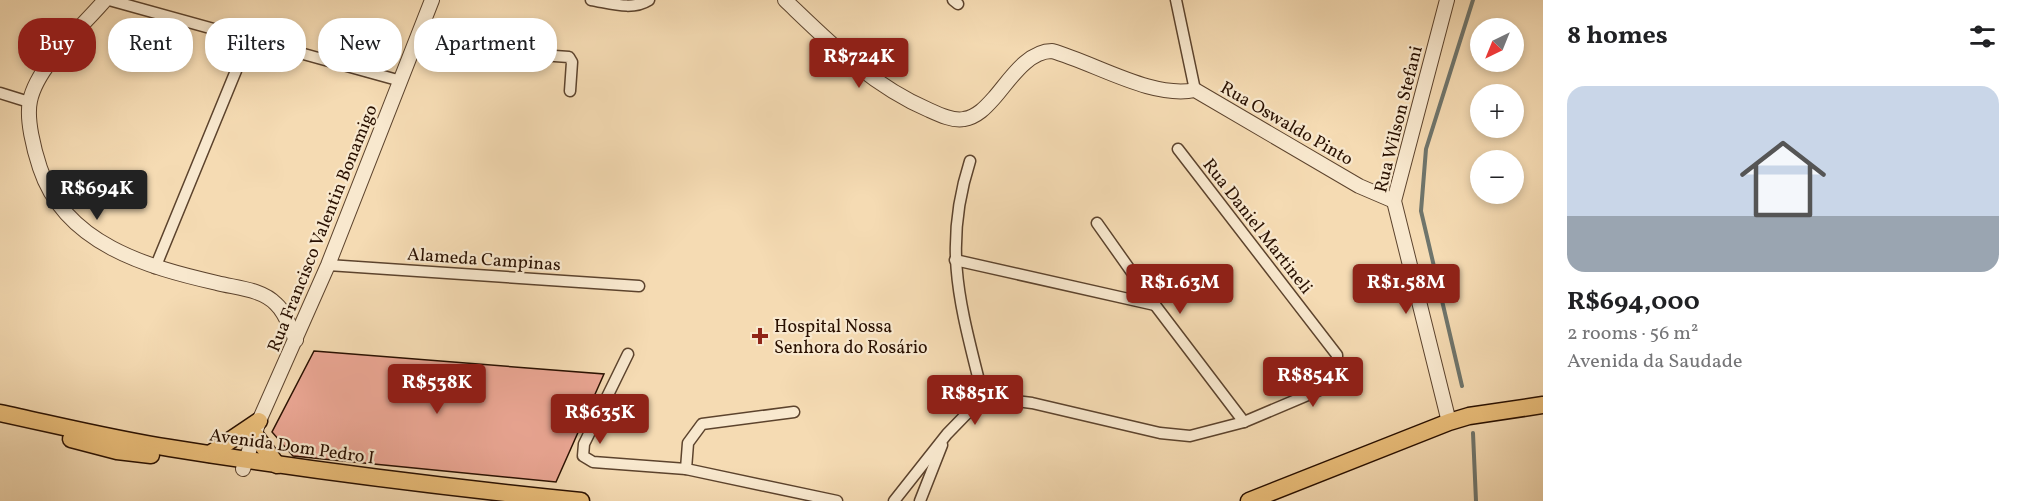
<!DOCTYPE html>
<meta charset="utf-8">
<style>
:root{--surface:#fff;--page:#f2f2f2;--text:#202124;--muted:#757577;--line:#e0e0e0;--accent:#8f2418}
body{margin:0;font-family:Vollkorn,serif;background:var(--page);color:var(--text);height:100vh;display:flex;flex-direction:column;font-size:22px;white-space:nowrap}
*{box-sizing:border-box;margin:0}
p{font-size:20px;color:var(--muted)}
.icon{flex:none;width:33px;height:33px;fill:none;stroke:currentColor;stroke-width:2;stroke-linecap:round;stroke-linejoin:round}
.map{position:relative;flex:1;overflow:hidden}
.panel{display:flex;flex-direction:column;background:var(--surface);width:480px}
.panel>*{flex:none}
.banner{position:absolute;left:18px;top:18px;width:570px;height:54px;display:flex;gap:12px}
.needle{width:39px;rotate:223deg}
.buttons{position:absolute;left:1470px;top:18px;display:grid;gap:12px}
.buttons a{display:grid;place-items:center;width:54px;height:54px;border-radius:50%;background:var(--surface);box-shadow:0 3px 9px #0003;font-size:30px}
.price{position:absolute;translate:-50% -51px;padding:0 14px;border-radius:6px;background:var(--accent);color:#fff;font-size:20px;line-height:39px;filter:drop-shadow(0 2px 3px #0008)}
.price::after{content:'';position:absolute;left:50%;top:36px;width:18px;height:14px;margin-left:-9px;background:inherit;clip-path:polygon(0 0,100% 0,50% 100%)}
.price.selected{background:#222;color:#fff}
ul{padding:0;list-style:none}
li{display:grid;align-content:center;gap:12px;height:318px;padding:0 24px}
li+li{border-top:2px solid var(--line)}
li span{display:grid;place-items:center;height:186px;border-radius:18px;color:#555}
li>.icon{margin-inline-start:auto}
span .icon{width:108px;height:108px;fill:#fffc;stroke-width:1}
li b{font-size:26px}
h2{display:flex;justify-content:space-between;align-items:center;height:72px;padding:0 24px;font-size:26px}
.pill{padding:0 21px;border-radius:24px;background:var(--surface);box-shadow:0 3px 9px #0003;font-size:21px;line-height:54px}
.pill.selected{background:var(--accent);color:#fff}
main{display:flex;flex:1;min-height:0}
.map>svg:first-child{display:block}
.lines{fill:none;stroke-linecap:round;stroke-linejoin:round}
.stream{stroke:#6f756c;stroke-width:4}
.building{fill:#eca795;stroke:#291000;stroke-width:1.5}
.minor-casing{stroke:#5c432d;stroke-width:13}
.tertiary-casing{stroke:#5c432d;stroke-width:16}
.primary-casing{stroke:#291000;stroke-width:19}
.minor{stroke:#f8e8ce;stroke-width:10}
.tertiary{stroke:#f8e8ce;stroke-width:14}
.primary{stroke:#eabe7a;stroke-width:16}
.poi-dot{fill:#8f2418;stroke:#f8e8ce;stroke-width:2}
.labels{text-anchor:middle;stroke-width:4.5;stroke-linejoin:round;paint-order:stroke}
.street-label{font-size:18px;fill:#291000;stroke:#f8e8ce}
.poi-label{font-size:18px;fill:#291000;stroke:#f8e8ce;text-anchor:start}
</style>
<main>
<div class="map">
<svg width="1543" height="501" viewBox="0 0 1543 501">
<rect width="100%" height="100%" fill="#f5dbb3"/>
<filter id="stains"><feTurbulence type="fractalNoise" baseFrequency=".00333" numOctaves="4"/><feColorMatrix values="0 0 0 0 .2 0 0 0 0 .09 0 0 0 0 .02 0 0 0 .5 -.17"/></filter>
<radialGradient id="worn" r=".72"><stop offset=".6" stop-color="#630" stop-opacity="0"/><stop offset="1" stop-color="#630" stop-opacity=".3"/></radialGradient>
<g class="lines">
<g class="stream">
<polyline points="1462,386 1421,211 1426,149 1473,0"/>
<polyline points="1473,433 1476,501"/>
</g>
</g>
<polygon class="building" points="314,351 604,374 556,482 293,456 272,432"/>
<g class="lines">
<g class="minor-casing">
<g id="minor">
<polyline points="109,0 401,81"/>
<path d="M591,0C610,3 632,11 649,0"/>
<polyline points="953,0 958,4"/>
<polyline points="1176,0 1195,90"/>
<polyline points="415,46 569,57 572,62 570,91"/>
<polyline points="0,93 29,102"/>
<path d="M970,161C941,251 962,310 983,397"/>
<polyline points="1097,223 1155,305 1244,422"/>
<polyline points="955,260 1155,305"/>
<polyline points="328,265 639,286"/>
<polyline points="155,268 249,39"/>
<polyline points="628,354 584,444 583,456 593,462 686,469"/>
<polyline points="983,397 1032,403 1160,433 1190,436 1244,422 1322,389 1337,376 1337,355 1178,149"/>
<polyline points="794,412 702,424 688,443 686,469 837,501"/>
<polyline points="894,501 947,434 983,397"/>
<polyline points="920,501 942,445"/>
</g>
</g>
<g class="tertiary-casing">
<g id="tertiary">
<path d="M105,0C82,27 37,66 30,101C26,119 34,150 40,168C65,244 147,267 217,283C236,288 262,289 276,304C286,313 290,328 296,340"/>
<path d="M785,0C830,43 871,85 929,110C940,115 953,121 964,119C977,117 986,107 994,98C1009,81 1027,51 1052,51C1095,63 1152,99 1195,90L1359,186L1394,201"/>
<polyline points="1447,0 1394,201 1449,422"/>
<polyline points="243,469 259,421 328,265 432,0"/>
</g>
</g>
<g class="primary-casing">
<g id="primary">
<path d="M0,413C56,425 113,439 170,448C306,470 443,487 581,501"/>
<polyline points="255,435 277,465"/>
<polyline points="71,439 117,451 151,455"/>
<polyline points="210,454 259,421"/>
<polyline points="1249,501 1449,422 1469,416 1543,405"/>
</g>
</g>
<use href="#minor" class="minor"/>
<use href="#tertiary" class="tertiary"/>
<use href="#primary" class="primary"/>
</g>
<path class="poi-dot" d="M757 327h6v6h6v6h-6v6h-6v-6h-6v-6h6z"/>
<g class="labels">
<g class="street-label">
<text transform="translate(1398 119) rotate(-76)" y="6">Rua Wilson Stefani</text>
<text transform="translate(1287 123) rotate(30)" y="6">Rua Oswaldo Pinto</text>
<text transform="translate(1258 226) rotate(52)" y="6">Rua Daniel Martineli</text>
<text transform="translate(322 228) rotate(-68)" y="6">Rua Francisco Valentin Bonamigo</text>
<text transform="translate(484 259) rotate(4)" y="6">Alameda Campinas</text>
<text transform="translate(292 446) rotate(8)" y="6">Avenida Dom Pedro I</text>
</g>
<g class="poi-label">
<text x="774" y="332">Hospital Nossa<tspan x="774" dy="21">Senhora do Rosário</tspan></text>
</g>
</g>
<rect width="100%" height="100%" filter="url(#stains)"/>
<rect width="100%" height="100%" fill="url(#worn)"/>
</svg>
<div class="buttons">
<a><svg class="needle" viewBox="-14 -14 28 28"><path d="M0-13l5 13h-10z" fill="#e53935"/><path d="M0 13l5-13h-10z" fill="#757577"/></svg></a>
<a>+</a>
<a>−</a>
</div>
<b class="price" style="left:859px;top:89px">R$724K</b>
<b class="price selected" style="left:97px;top:221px">R$694K</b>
<b class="price" style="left:1180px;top:315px">R$1.63M</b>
<b class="price" style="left:1406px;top:315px">R$1.58M</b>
<b class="price" style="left:1313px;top:408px">R$854K</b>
<b class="price" style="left:437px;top:415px">R$538K</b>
<b class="price" style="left:975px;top:426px">R$851K</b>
<b class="price" style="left:600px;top:445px">R$635K</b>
<div class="banner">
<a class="pill selected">Buy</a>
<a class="pill">Rent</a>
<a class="pill">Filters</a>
<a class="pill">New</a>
<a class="pill">Apartment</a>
</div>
</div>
<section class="panel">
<h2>8 homes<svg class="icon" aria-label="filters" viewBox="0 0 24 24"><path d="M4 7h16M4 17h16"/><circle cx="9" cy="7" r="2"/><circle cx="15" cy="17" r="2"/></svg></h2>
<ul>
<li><span style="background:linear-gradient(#c9d6e8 70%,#9aa5b1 0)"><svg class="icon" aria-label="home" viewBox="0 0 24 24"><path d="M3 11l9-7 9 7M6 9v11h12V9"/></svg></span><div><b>R$694,000</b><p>2 rooms · 56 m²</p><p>Avenida da Saudade</p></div></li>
</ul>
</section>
</main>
